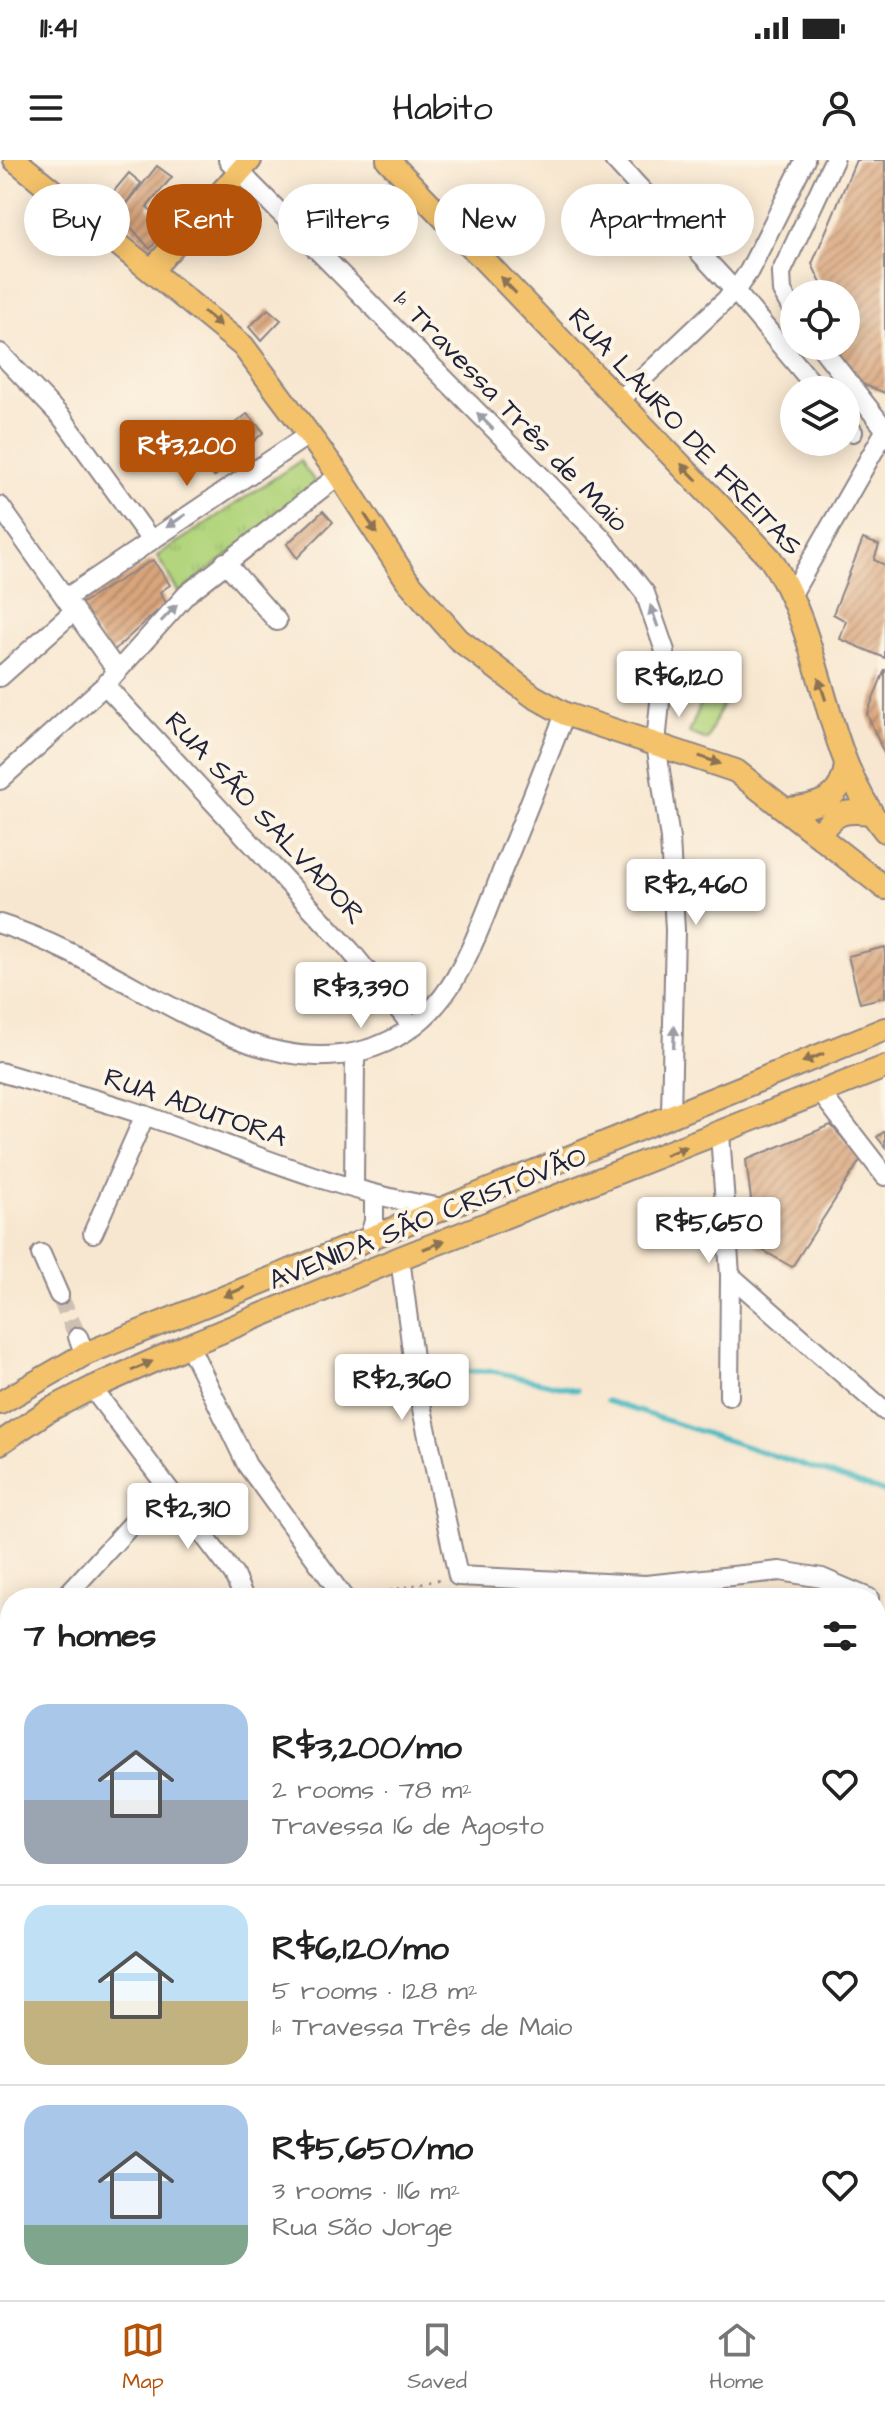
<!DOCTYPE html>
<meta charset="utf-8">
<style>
:root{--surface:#fff;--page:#f2f2f2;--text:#222;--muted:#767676;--line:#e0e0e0;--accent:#b45309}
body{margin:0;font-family:"Architects Daughter",sans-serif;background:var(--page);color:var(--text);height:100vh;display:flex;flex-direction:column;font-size:30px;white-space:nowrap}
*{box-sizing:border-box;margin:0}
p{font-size:26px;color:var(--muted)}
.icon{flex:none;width:44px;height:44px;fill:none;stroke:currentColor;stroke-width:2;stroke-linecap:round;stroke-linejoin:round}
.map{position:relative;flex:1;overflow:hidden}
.drawer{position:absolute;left:0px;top:1428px;width:886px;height:712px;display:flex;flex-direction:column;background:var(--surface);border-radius:32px 32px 0 0;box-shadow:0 4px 20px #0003}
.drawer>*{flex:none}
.banner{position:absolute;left:24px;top:24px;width:838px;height:72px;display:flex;gap:16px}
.buttons{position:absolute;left:780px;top:120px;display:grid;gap:16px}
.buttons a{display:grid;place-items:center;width:80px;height:80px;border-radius:50%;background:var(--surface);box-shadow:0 4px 20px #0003;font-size:40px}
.price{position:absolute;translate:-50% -68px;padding:0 18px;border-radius:8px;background:#fff;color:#222;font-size:26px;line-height:52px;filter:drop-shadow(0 2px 4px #0008)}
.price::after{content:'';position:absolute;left:50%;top:48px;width:24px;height:18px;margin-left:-12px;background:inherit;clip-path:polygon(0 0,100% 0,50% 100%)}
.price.selected{background:var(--accent);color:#fff}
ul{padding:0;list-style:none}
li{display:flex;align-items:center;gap:24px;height:200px;padding:0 24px}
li+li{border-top:2px solid var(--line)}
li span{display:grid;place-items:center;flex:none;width:224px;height:160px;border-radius:24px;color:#555}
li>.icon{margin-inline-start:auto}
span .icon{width:96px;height:96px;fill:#fffc;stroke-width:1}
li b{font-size:34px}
h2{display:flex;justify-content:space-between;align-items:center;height:96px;padding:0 24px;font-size:34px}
.tag{padding:0 28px;border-radius:36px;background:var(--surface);box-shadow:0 4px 20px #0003;font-size:28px;line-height:72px}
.tag.selected{background:var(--accent);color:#fff}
.status{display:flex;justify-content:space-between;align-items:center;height:56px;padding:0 40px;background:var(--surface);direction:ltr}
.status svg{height:22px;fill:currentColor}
header{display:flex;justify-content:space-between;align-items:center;height:104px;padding:0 24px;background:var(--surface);font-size:36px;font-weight:600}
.tabs{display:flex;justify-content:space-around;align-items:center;height:112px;border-top:2px solid var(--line);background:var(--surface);font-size:22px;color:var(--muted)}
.tabs a{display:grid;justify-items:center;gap:4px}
.tabs .selected{color:var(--accent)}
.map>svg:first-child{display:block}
.green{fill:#b3d57e;stroke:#6a7c5c;stroke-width:2}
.park{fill:url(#park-tufts);stroke:#6a7c5c;stroke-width:2}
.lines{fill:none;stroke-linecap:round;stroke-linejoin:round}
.stream{stroke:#4ab9c2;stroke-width:5}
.building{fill:url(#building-hatch)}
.minor-tunnel{stroke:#cdc0b2;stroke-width:18;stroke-dasharray:18 9;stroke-linecap:butt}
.minor-casing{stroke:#8d8486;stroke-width:22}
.major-casing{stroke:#8d8486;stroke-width:26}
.path{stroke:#8d8486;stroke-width:3;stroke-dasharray:2 6;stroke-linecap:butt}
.minor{stroke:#fff;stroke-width:18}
.major{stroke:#f4c26a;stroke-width:22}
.oneway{fill:#8b7252}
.oneway2{fill:#9c9ca7}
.labels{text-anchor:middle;stroke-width:8;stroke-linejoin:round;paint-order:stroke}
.street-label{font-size:28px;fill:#22223b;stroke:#fcf5e5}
</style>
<div class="status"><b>11:41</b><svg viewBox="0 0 49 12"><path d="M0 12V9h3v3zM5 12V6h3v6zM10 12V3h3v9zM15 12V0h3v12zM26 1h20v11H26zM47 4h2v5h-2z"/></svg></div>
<header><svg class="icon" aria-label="menu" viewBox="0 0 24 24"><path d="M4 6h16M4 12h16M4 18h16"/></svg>Habito<svg class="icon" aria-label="person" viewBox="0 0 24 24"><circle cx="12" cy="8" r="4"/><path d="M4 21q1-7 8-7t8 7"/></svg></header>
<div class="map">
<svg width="885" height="2140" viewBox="0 0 885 2140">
<defs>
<pattern id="park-tufts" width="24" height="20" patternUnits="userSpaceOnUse" patternTransform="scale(2)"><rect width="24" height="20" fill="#b3d57e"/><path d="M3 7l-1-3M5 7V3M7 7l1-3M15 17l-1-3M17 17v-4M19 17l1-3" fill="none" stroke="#9ab76e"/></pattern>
<pattern id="building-hatch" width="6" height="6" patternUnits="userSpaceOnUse" patternTransform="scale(2)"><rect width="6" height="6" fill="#d9a57c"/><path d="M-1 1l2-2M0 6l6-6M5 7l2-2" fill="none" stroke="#b08667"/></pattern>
</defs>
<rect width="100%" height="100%" fill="#fcf5e5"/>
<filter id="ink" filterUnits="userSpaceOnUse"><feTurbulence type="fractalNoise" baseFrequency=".0125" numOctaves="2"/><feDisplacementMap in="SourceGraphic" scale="16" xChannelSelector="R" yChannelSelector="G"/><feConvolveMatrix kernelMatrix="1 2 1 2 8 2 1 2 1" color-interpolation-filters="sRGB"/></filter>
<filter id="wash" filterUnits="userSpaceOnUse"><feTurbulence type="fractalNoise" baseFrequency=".006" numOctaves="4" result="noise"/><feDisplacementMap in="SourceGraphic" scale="32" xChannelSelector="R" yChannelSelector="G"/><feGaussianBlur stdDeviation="1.8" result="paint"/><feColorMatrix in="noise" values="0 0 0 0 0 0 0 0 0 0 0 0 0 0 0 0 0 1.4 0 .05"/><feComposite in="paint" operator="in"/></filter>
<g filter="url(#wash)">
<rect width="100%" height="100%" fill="#f8e7d0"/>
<polygon class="green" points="706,531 724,540 707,580 689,573"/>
<polygon class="park" points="300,301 318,326 179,433 157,396"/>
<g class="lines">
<g class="stream">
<polyline points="444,1212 492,1211 577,1230"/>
<polyline points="607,1241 885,1332"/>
</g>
</g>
<g id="blocks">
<g class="building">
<polygon points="856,0 885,0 885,233 860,223 831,186 846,186 846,134 826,134 812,104"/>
<polygon points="157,6 172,17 147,47 169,66 150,89 119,54"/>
<polygon points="129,13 141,23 117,55 104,43"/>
<polygon points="268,149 281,160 261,181 249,167"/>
<polygon points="247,254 264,272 214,317 198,292"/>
<polygon points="323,351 333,362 297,398 287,384"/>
<polygon points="863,379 879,385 874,400 885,405 885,498 840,479 846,461 833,454"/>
<polygon points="153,400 170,425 160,432 166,443 110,494 77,446"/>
<polygon points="885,509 885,596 867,554"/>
<polygon points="885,787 885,837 860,843 848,796"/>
<polygon points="831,965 861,999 792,1107 757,1087 746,1000"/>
<polygon points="885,971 885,987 877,977"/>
</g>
</g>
</g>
<g filter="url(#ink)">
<use href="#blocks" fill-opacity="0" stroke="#8d8486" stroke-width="2"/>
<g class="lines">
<polyline class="minor-tunnel" points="59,1135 78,1177"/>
<g class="minor-casing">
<g id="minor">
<polyline points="228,0 601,377 645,433 665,491 656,583 670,679 675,770 671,955"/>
<polyline points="614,0 735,131 818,230"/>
<polyline points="794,153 782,131 781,113 834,0"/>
<polyline points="820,186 885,269"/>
<polyline points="0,193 63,259 150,379"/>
<polyline points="620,240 735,131 749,111 805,0"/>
<polyline points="846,263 853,272"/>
<polyline points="0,346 117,511"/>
<polyline points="225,402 277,461"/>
<polyline points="792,434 885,271"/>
<polyline points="66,438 308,275"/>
<polyline points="0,517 74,451"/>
<polyline points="105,525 349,789 412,866"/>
<polyline points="0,620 105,525 187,434 339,315"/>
<path d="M0,764C83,790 154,844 234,877C324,915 415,898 462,806C478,776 490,743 502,711C524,659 544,606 565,554"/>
<path d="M0,912C49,927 99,939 147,956C244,990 340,1033 443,1048"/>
<polyline points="820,932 885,1016"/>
<polyline points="720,974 730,1115 729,1236"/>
<polyline points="354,1027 355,895"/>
<polyline points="93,1073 145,955"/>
<polyline points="369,1078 374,1061 374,1035"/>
<polyline points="41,1094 59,1135"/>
<polyline points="400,1098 416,1221 458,1416 646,1425 780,1411 822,1418 869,1438"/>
<polyline points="730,1115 885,1251"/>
<polyline points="78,1177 85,1194"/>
<polyline points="189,1185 247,1305 344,1438"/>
<polyline points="92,1228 234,1415 244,1438"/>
<polyline points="64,1438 165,1328"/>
<polyline points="0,1509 10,1497"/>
<polyline points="0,1642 10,1649"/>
<polyline points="0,1686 10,1672"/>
<polyline points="876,1751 885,1756"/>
<polyline points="0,1880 10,1881"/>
<polyline points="878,2021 885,1998"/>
<polyline points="388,2130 393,2140"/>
<polyline points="845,2130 868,2140"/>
</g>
</g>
<g class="major-casing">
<g id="major">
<polyline points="15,0 243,186 339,315 407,420 458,479 533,536 565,554 736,611 885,728"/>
<path d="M388,0L770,398C826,481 821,593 885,671"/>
<polyline points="152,110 250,0"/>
<path d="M788,649C820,646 843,639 846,604"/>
<path d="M820,674C834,652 845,650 870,653"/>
<polyline points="0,1243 85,1194 885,869"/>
<polyline points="0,1283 49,1250 92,1228 189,1185 400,1098 885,907"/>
</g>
</g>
<g class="path">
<polyline points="359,1438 441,1419"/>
<polyline points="876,1507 885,1509"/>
<polyline points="885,1550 885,1553"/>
</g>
<use href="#minor" class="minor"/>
<use href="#major" class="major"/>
</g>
<defs><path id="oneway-solid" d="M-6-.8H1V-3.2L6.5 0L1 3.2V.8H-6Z" transform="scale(2)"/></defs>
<g class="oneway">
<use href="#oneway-solid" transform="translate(508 125) rotate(-134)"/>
<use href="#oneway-solid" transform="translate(212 159) rotate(41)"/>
<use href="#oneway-solid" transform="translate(689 312) rotate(-134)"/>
<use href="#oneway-solid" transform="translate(371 364) rotate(57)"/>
<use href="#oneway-solid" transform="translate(822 529) rotate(-108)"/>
<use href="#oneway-solid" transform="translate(710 600) rotate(20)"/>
<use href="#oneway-solid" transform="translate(813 898) rotate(158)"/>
<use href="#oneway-solid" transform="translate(676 991) rotate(-21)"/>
<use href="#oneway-solid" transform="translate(434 1085) rotate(-21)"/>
<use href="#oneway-solid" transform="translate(234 1132) rotate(157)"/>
<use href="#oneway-solid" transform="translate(142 1206) rotate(-24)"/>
</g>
<g class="oneway2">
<use href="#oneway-solid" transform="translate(485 261) rotate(-134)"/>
<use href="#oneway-solid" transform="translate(176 361) rotate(146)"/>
<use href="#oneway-solid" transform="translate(169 453) rotate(-47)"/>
<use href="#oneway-solid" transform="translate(654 456) rotate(-109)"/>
<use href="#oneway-solid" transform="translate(674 877) rotate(-88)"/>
</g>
</g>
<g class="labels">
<g class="street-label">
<text transform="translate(512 250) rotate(46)" y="10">1ª Travessa Três de Maio</text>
<text transform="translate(686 271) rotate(47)" y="10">RUA LAURO DE FREITAS</text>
<text transform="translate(266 657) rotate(47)" y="10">RUA SÃO SALVADOR</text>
<text transform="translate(196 946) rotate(19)" y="10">RUA ADUTORA</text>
<text transform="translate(427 1057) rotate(-22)" y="10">AVENIDA SÃO CRISTÓVÃO</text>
</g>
</g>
</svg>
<div class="buttons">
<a><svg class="icon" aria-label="locate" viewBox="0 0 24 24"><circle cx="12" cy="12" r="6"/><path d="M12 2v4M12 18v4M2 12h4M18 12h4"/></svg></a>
<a><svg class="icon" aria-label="layers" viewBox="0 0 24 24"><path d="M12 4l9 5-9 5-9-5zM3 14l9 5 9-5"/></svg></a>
</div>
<b class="price selected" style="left:187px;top:328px">R$3,200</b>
<b class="price" style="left:679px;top:559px">R$6,120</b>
<b class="price" style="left:696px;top:767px">R$2,460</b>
<b class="price" style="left:361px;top:870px">R$3,390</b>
<b class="price" style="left:709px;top:1105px">R$5,650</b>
<b class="price" style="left:402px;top:1262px">R$2,360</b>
<b class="price" style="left:188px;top:1391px">R$2,310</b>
<div class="banner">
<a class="tag">Buy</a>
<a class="tag selected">Rent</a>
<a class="tag">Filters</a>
<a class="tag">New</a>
<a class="tag">Apartment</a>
</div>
<section class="drawer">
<h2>7 homes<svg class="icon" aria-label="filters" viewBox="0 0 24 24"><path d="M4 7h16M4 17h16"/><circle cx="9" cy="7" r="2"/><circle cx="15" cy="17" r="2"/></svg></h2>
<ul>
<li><span style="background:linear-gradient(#a9c7e8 60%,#9aa5b1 0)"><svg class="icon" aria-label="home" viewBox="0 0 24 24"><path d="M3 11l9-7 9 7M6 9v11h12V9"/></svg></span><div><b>R$3,200/mo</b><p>2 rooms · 78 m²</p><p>Travessa 16 de Agosto</p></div><svg class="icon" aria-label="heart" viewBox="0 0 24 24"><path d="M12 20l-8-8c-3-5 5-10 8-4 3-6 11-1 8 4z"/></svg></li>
<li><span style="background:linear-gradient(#bfe0f5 60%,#c2b280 0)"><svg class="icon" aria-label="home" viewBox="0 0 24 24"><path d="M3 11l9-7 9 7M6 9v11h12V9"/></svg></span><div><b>R$6,120/mo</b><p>5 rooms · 128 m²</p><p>1ª Travessa Três de Maio</p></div><svg class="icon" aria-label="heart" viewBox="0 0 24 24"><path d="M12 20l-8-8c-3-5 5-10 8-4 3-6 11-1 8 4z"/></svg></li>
<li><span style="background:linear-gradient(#a9c7e8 75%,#7fa58c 0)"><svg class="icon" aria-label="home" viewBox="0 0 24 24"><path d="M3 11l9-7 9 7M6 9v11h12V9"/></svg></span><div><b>R$5,650/mo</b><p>3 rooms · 116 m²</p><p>Rua São Jorge</p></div><svg class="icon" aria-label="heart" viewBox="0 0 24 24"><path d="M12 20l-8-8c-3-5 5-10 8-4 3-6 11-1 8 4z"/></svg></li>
</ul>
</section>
</div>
<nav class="tabs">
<a class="selected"><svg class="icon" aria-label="map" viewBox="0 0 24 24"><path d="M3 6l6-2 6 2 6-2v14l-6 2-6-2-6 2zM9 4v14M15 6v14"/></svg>Map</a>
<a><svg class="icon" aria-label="saved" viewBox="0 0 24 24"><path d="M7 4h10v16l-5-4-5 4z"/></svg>Saved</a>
<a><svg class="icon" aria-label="home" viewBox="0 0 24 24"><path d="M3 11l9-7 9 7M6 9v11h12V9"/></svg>Home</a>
</nav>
